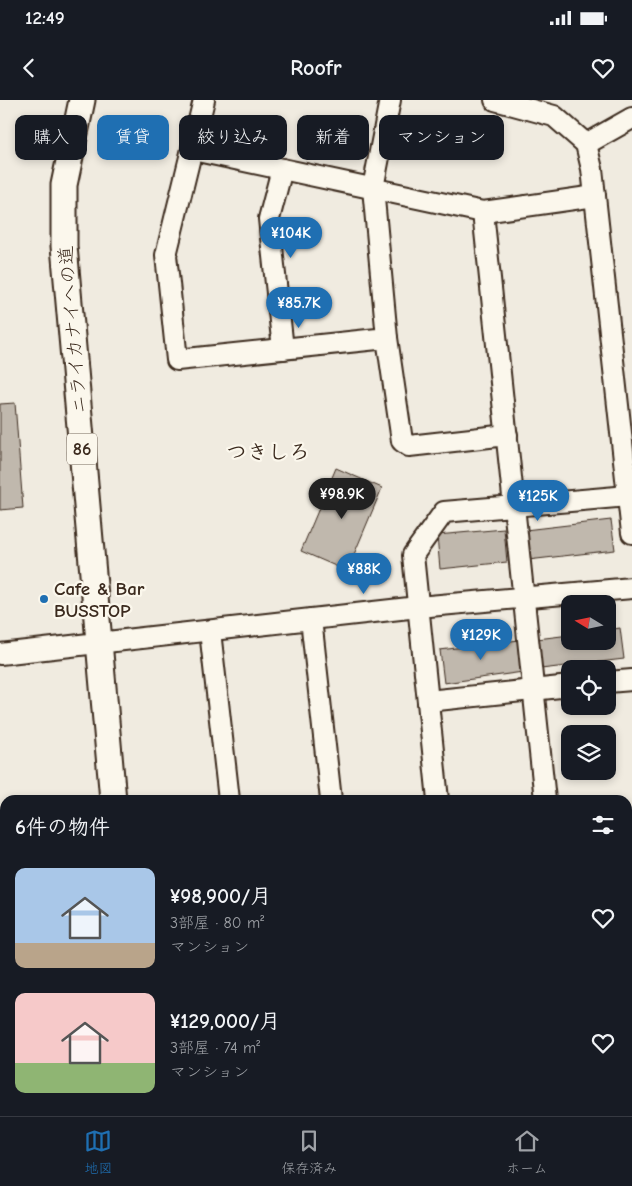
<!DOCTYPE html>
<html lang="ja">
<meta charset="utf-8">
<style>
:root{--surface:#171b24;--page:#242831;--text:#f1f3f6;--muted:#9ea1a6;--line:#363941;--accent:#1f6fb2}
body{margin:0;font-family:"Comic Neue","Klee One",sans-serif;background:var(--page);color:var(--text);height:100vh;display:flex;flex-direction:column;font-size:19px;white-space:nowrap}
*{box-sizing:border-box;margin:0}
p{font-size:16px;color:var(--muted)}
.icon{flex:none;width:28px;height:28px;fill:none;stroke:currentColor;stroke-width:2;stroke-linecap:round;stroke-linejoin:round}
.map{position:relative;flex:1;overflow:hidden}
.drawer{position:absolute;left:0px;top:695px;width:632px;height:321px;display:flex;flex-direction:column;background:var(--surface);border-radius:15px 15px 0 0;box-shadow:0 2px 8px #0003}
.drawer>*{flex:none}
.guide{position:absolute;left:15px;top:15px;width:602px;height:45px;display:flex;gap:10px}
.needle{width:32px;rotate:280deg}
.controls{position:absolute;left:561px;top:495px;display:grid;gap:10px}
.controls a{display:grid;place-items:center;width:55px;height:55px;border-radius:10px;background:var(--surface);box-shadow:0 2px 8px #0003;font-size:25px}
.price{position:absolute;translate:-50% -42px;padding:0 11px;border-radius:18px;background:var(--accent);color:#fff;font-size:16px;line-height:32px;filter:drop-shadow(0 1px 2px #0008)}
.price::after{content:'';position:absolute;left:50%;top:30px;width:15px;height:11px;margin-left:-8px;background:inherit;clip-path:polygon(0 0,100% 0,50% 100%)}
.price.selected{background:#222;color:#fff}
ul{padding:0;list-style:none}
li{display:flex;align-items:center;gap:15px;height:125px;padding:0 15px}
li span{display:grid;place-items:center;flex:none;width:140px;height:100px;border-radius:10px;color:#555}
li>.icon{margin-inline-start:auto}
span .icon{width:60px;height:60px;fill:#fffc;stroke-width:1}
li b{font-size:21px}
h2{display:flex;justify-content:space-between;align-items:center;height:60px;padding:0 15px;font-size:21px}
.pill{padding:0 18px;border-radius:10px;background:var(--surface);box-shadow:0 2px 8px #0003;font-size:18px;line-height:45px}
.pill.selected{background:var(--accent);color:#fff}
.status{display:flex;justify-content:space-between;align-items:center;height:35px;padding:0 25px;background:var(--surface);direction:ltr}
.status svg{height:14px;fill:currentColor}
header{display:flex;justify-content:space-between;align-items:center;height:65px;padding:0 15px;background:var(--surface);font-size:22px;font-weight:800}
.dock{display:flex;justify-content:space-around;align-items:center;height:70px;border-top:1px solid var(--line);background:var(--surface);font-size:14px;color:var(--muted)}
.dock a{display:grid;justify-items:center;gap:2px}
.dock .selected{color:var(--accent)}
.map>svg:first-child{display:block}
.green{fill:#d5cec3;stroke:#887c70}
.building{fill:#c0b8ad;stroke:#3b2a1e}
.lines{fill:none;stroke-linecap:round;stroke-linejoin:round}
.minor-casing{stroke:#3b2a1e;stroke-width:24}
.major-casing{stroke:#3b2a1e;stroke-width:29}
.minor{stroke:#fbf7ec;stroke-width:20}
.major{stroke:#fbf7ec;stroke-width:25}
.poi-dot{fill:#1f6fb2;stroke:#fbf7ec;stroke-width:2}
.labels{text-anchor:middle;stroke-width:4.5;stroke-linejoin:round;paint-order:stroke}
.shield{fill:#fbf7ec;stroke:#75685c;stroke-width:1}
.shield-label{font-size:18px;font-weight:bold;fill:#3b2a1e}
.street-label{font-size:19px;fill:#3b2a1e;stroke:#fbf7ec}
.poi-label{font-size:19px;font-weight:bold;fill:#3b2a1e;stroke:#fbf7ec;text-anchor:start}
.quarter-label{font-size:21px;font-weight:bold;fill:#3b2a1e;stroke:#fbf7ec}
</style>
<div class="status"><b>12:49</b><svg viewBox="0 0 49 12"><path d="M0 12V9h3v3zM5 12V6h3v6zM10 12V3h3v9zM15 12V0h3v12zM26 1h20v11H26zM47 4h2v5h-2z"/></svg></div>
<header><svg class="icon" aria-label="back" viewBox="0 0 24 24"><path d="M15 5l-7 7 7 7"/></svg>Roofr<svg class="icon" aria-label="heart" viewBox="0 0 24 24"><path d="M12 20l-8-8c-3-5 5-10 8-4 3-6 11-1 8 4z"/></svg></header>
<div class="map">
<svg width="632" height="1016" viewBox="0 0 632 1016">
<rect width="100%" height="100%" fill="#f0ebe0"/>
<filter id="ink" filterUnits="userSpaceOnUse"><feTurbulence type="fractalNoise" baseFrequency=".02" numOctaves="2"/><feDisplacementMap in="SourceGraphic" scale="10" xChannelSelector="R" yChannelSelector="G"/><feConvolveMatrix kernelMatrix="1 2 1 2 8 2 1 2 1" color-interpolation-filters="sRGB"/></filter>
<g filter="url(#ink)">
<g class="green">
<polygon points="5,822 5,961 0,966 0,824"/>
<polygon points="13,1011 145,1011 146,1016 13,1016"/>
<polygon points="403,1011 482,1011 481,1016 401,1016"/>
</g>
<g class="building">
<polygon points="15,303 23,408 0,410 0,304"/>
<polygon points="336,368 382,388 347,471 301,451"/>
<polygon points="611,420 615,450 528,460 525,430"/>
<polygon points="504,429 507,462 440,469 437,435"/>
<polygon points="620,528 624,559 541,569 537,539 570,535 570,541 608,541 608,530"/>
<polygon points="519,540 523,572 444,583 440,550"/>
</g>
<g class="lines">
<g class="minor-casing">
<g id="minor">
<polyline points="204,0 166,155 177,260 387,238 373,88 390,0"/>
<polyline points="495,0 554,16 586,44 592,69 632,433"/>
<polyline points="586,44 632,18"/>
<polyline points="193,50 483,112 595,96"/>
<polyline points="282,69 269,119 283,249"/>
<polyline points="483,112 545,700"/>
<polyline points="387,238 402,341 409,346 507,335"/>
<polyline points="311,519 331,700"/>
<polyline points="210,531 229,700"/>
<polyline points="0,554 418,507 632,488"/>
<polyline points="608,582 632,580"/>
<polyline points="428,601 570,586"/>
<polyline points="438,700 413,455 444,412 628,396"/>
<polyline points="628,873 632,872"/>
<polyline points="0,1009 5,991"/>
<polyline points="500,1016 500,1011"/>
<polyline points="576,1016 576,1011"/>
</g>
</g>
<g class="major-casing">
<g id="major">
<polyline points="82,0 64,85 64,146 113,700"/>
<polyline points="168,1011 170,1016"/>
</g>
</g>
<use href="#minor" class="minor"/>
<use href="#major" class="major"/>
</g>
</g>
<circle class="poi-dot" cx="44" cy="499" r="5"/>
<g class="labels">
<rect class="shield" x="67" y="333.5" width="30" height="31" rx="4"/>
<g class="shield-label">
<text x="82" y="355">86</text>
</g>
<g class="street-label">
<text transform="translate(72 230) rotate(-95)" y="7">ニライカナイへの道</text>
</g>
<g class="poi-label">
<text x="54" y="495">Cafe &amp; Bar<tspan x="54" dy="22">BUSSTOP</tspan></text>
</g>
<g class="quarter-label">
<text x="268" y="359">つきしろ</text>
</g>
</g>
</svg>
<div class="controls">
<a><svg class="needle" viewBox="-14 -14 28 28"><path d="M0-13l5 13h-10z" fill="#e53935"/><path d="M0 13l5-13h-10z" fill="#9ea1a6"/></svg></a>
<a><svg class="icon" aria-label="locate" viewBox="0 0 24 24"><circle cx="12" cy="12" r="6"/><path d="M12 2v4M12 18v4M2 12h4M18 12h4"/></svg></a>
<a><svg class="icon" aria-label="layers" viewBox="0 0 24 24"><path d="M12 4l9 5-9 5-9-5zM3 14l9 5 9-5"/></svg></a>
</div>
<b class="price" style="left:291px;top:159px">¥104K</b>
<b class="price" style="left:299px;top:229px">¥85.7K</b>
<b class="price selected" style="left:342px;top:420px">¥98.9K</b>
<b class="price" style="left:538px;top:422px">¥125K</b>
<b class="price" style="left:364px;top:495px">¥88K</b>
<b class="price" style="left:481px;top:561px">¥129K</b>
<div class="guide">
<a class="pill">購入</a>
<a class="pill selected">賃貸</a>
<a class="pill">絞り込み</a>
<a class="pill">新着</a>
<a class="pill">マンション</a>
</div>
<section class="drawer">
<h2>6件の物件<svg class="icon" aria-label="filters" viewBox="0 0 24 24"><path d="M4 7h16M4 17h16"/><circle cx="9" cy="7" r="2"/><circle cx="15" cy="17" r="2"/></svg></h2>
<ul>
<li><span style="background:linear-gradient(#a9c7e8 75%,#b9a48a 0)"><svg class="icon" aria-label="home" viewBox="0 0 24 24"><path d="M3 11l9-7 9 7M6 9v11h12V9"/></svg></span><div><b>¥98,900/月</b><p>3部屋 · 80 m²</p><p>マンション</p></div><svg class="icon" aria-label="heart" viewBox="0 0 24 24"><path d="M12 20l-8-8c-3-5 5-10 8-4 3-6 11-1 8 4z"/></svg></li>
<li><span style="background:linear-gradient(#f6c9c9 70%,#8fb573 0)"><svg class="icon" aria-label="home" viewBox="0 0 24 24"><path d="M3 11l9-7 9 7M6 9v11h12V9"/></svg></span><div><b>¥129,000/月</b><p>3部屋 · 74 m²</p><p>マンション</p></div><svg class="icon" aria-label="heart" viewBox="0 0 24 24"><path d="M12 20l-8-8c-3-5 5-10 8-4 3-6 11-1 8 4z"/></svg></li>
</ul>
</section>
</div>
<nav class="dock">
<a class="selected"><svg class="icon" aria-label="map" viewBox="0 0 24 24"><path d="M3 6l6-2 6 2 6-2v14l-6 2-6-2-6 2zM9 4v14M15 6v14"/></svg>地図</a>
<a><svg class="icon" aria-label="saved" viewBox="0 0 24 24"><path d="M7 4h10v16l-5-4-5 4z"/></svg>保存済み</a>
<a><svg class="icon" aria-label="home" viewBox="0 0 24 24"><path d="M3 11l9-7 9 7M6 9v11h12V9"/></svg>ホーム</a>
</nav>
